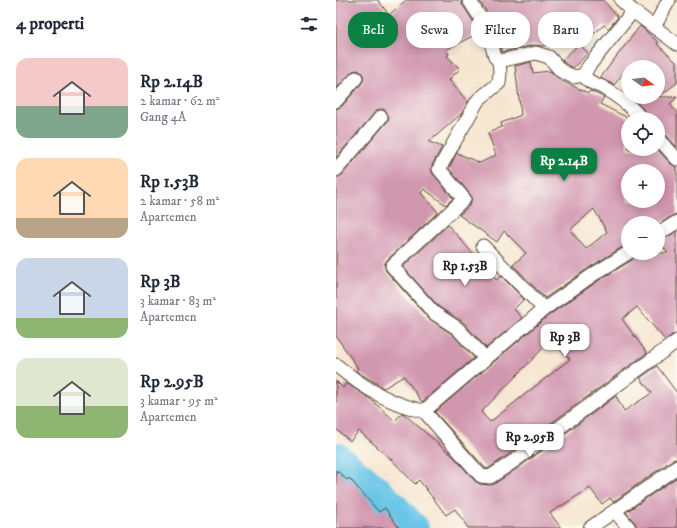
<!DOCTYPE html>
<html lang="id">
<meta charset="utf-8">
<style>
:root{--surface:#fff;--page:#f2f2f3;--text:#1f2937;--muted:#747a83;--accent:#0b8043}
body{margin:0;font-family:"IM FELL DW Pica",serif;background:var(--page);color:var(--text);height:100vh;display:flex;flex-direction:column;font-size:15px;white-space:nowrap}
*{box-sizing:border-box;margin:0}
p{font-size:13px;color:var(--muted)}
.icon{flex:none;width:22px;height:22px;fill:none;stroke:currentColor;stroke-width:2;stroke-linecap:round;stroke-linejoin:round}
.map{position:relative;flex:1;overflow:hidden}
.panel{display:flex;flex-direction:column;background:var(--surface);width:336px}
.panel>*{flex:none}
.guide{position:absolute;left:12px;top:12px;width:269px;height:36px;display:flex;gap:8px}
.needle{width:26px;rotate:105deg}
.buttons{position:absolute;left:285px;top:60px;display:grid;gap:8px}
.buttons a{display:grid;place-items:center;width:44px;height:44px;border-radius:50%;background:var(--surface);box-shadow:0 2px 10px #0003;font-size:20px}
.price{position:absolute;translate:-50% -34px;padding:0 9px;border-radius:8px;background:#fff;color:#222;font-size:13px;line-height:26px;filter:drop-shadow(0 1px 2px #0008)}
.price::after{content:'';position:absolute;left:50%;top:24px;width:12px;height:9px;margin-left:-6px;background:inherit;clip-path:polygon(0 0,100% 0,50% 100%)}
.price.on{background:var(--accent);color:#fff}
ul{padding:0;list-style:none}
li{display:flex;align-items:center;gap:12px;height:100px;padding:0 16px}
li span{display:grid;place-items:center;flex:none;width:112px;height:80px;border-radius:12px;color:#555}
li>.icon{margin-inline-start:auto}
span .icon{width:48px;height:48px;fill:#fffc;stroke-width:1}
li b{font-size:17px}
h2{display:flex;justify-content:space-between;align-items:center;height:48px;padding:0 16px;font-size:17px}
.tag{padding:0 14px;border-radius:16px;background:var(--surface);box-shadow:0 2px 10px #0003;font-size:14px;line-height:36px}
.tag.on{background:var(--accent);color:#fff}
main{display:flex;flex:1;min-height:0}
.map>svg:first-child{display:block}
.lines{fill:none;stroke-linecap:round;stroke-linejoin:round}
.river{stroke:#68c5e6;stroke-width:30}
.building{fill:#d197af;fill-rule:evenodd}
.street-casing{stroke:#574639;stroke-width:15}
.street{stroke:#fff;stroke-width:13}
</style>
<main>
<section class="panel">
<h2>4 properti<svg class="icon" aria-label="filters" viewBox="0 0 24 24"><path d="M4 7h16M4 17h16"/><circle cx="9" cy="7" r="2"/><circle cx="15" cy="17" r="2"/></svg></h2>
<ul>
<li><span style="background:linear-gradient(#f6c9c9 60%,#7fa58c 0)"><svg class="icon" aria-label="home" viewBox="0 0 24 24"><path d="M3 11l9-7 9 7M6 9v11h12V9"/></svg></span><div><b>Rp 2.14B</b><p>2 kamar · 62 m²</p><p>Gang 4A</p></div></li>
<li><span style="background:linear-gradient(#ffd9b3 75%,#b9a48a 0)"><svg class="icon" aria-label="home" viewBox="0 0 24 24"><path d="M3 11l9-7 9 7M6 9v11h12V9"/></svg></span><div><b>Rp 1.53B</b><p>2 kamar · 58 m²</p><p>Apartemen</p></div></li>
<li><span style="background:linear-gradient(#c9d6e8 75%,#8fb573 0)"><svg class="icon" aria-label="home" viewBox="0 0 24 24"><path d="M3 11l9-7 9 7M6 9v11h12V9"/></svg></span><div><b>Rp 3B</b><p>3 kamar · 83 m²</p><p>Apartemen</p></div></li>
<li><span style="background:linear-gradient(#dfe7d0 60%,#8fb573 0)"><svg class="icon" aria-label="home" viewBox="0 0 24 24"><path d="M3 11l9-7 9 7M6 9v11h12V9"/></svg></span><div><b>Rp 2.95B</b><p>3 kamar · 95 m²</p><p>Apartemen</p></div></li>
</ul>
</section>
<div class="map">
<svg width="341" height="528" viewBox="0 0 341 528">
<rect width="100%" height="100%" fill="#fdfcf7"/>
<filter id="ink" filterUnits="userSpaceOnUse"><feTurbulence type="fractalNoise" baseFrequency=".025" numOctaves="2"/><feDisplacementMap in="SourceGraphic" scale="8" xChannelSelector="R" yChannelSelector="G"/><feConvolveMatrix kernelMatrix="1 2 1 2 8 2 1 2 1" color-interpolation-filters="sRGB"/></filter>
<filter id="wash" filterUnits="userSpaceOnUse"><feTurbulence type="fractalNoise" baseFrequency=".012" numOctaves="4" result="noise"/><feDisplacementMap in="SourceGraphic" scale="16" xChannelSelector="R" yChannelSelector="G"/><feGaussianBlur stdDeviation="0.9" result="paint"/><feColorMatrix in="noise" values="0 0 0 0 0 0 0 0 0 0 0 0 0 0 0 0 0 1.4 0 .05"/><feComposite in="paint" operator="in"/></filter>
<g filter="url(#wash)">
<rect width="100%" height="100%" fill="#f6e6d0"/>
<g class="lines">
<polyline class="river" points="0,457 42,491 78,528"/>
</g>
<g id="blocks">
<g class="building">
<polygon points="0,0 42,0 53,15 70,0 125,0 126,4 144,32 110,50 113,54 111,56 124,69 113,80 132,102 126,113 93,142 106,147 96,165 95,170 97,174 117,198 110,205 88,189 85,193 102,212 51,260 48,264 50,271 92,318 116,334 138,358 86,402 68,376 48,388 20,371 22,368 0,336 0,178 6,175 51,122 53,118 50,111 47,109 43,109 39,112 0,158 0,109 6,106 26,83 28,79 27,75 25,72 21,70 17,71 0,89"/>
<polygon points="143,0 267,0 282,17 272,29 268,25 254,37 205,46 198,45 166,52 159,24"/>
<polygon points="304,26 322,42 321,44 341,63 341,83 322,97 322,67 292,67 278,85 264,78"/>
<polygon points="243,44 252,53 237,68 230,64 226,60"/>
<path d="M195,62L197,73L214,71L224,80L252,93L254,91L268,97L264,104L292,118V149H321L335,164L341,167V214L337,215L322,225V223H292V245L288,246L254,267L209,298L177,265L190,253L168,231L161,242L123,215L134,205L136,197L113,168L121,153L144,163L160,155L152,133L166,127L165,123L185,115L179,66ZM292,171H322V201H292ZM258,209L271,232L250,249L234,230Z"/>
<polygon points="308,97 341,97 334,104 341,113 341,147 328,133 322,130 322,119 314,119 312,114 301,103"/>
<polygon points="112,225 160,280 165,276 188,299 178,309 186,318 150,348 127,322 103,307 67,267"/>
<path d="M341,231V333L336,335L329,340L301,307L286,319L311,353L173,454L152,469L149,468L99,412L213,315L262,281L296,260L300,253H332L323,242ZM215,340L234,359L154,422L145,412Z"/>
<polygon points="321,366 341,393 341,459 336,460 277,502 274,498 266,504 254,488 214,513 225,528 132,528 119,509 110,515 83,480 79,484 55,459 23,431 14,441 0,429 0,381 7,388 10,383 33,398 59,421 66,413 68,414 119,458 139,481 144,484 154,485 158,484 182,468 280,396 288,411 316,393 304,378"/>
<polygon points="0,470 11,480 13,478 43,512 49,508 63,528 0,528"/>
<polygon points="341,477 341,528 301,528 299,523 290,512"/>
</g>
</g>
</g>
<g filter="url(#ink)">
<use href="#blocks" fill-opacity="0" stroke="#574639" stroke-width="1"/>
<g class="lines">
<g class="street-casing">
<g id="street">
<polyline points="133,0 151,28 159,57 163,61"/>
<polyline points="285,0 297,11 341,44"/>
<path d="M297,11L252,67L248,75C251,82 259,84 266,87C282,96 294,105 306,119"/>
<polyline points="318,27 333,0"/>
<polyline points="163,61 200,53 213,57 225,71 238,77 248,75"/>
<polyline points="0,101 20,78"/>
<polyline points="322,138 341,159"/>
<polyline points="0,170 45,117"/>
<polyline points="322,234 341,222"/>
<polyline points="147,246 208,309 258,274 292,253"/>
<polyline points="149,358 121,328 98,313 56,266 128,199 103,169 142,100 163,83 164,73 163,61"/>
<path d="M0,365C25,386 56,405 88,411L208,309"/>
<polyline points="88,411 145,476 154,477 178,461 341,341"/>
<polyline points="279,511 293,528"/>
<polyline points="254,528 341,467"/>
</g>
</g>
<use href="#street" class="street"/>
</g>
</g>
</svg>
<div class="buttons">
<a><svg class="needle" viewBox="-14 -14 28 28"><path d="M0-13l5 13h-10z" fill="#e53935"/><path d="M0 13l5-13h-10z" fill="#747a83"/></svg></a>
<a><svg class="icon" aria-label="locate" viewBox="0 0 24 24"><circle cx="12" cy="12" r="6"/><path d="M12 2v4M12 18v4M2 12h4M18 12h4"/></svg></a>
<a>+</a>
<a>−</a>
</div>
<b class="price on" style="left:228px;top:182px">Rp 2.14B</b>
<b class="price" style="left:129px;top:287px">Rp 1.53B</b>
<b class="price" style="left:229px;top:358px">Rp 3B</b>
<b class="price" style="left:194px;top:458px">Rp 2.95B</b>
<div class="guide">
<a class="tag on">Beli</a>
<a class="tag">Sewa</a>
<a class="tag">Filter</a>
<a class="tag">Baru</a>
</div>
</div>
</main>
